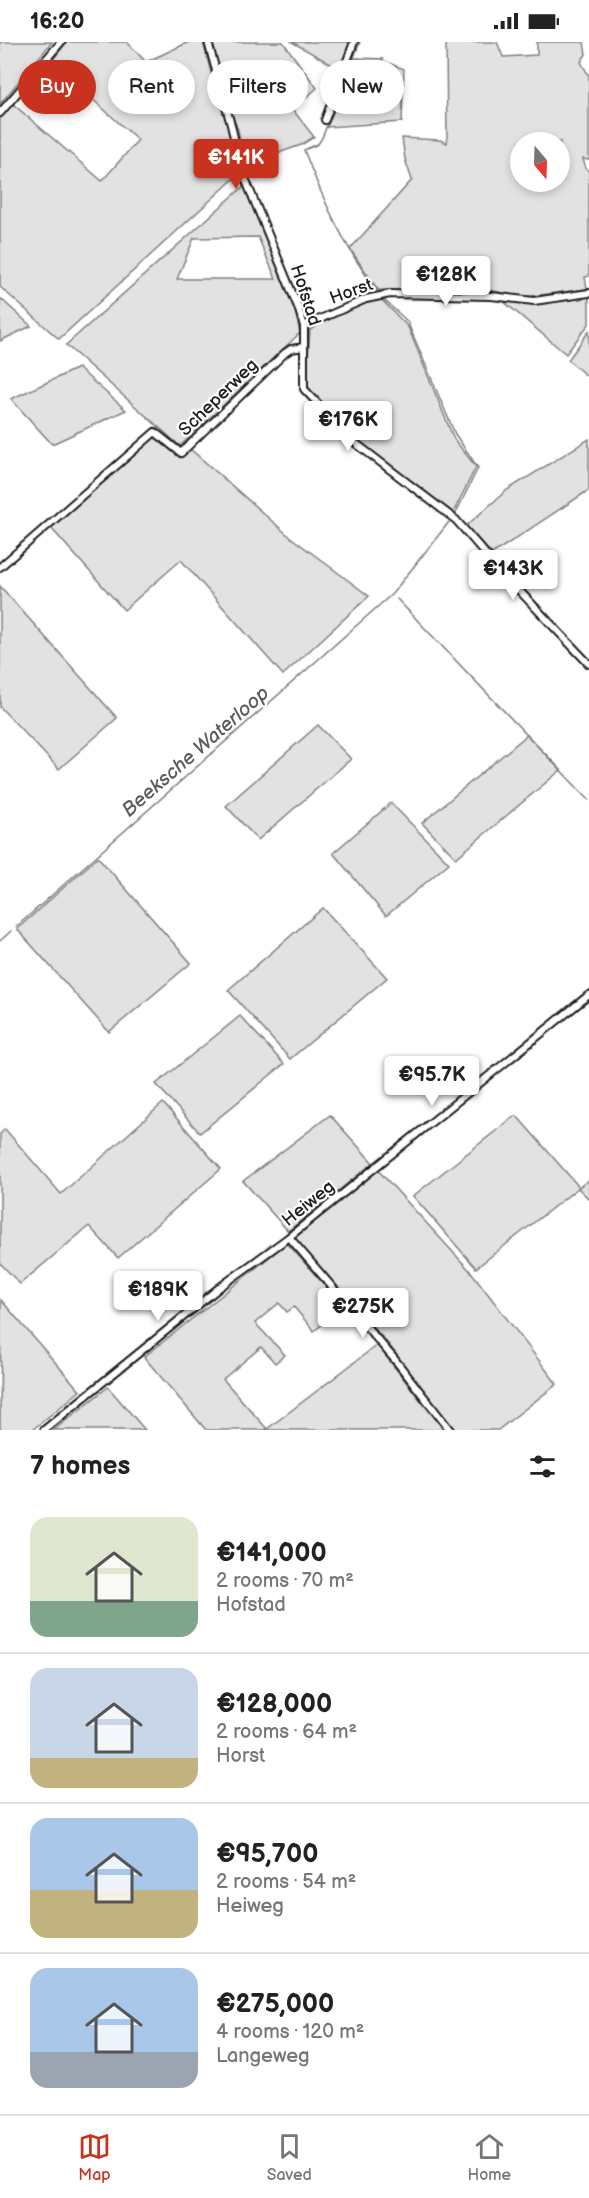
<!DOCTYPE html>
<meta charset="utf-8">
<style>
:root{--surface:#fff;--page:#f6f6f6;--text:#222;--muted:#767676;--line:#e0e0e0;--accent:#c8321e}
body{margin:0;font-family:"Balsamiq Sans",sans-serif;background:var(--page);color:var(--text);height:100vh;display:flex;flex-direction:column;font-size:22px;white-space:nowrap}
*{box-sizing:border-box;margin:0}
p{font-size:20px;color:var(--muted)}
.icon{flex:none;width:33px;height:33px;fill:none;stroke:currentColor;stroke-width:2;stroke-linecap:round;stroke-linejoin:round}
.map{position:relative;height:1388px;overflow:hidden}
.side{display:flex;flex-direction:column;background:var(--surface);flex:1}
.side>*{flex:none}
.top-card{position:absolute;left:18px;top:18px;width:554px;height:54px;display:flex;gap:12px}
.needle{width:39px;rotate:161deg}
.buttons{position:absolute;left:510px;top:90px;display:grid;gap:12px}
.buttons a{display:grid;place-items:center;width:60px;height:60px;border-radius:50%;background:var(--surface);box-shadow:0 3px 9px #0003;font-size:30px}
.price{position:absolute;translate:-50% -51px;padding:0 14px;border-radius:6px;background:#fff;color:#222;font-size:20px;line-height:39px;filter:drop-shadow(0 2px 3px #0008)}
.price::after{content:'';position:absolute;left:50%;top:36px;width:18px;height:14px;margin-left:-9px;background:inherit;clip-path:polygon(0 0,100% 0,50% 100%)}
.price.selected{background:var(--accent);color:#fff}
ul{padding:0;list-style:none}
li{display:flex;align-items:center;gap:18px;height:150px;padding:0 30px}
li+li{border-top:2px solid var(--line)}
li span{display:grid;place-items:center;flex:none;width:168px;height:120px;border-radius:18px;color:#555}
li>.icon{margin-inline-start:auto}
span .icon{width:72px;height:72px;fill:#fffc;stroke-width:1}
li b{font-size:26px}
h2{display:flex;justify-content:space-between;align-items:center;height:72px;padding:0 30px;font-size:26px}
.tag{padding:0 21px;border-radius:27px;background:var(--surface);box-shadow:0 3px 9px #0003;font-size:21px;line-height:54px}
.tag.selected{background:var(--accent);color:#fff}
.status{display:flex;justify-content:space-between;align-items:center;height:42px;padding:0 30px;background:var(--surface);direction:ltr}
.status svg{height:16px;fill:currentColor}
.menu{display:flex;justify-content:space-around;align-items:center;height:84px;border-top:2px solid var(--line);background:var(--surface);font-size:16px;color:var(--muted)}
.menu a{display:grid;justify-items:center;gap:3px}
.menu .selected{color:var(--accent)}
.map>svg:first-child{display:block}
.green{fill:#e2e2e2;stroke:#7f7f7f;stroke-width:1.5;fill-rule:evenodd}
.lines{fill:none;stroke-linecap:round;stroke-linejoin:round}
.stream{stroke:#7a7a7a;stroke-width:1.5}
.minor-casing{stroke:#1c1c1c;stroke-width:10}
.minor{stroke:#fff;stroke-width:6}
.labels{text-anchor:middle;stroke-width:4.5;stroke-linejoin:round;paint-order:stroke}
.street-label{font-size:18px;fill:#1c1c1c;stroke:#fff}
.water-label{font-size:20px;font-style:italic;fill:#5a5a5a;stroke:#fff}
</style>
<div class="status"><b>16:20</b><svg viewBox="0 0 49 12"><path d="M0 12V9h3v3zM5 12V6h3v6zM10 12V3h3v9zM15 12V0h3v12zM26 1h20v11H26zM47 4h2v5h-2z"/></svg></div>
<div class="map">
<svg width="589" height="1388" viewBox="0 0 589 1388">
<rect width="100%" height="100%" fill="#fff"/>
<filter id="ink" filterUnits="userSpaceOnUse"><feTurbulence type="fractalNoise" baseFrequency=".0167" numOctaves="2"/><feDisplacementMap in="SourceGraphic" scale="12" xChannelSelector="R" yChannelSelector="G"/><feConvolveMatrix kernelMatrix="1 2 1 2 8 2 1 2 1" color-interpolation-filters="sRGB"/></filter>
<g filter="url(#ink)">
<g class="green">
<polygon points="0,0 52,0 0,62"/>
<polygon points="67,0 127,0 146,20 189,0 203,0 217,54 234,100 239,132 59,297 0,245 0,77 13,62 102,139 138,98 51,20"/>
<polygon points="210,0 283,0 317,46 293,68 314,95 301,103 245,123 238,88 224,53"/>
<polygon points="292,0 352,0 341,28"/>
<path d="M446,0H497L503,15L537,13V0H584L586,12L581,20L589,34V118L583,117L586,127L589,128V234L585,235L587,247L524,255L489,248H378L350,207L412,138L405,117L402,96L440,98L447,101ZM520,100H560V140H520Z"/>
<polygon points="355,16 383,17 383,19 404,27 402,80 327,85"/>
<path d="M244,144L295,269L300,291L180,404L66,303ZM258,195L276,237H177L194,196Z"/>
<path d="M589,254V282L566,312L502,258C510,256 517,261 525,262C546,263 569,257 589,254Z"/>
<polygon points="0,256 31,284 0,299"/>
<polygon points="380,256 408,285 454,397 476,425 453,471 356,398 306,345 310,288 345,268"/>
<polygon points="589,289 589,336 568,318"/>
<polygon points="78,326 126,368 52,402 11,357"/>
<polygon points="155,394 178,413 189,406 289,494 369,554 283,633 181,518 124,568 51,486"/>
<polygon points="589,397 589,448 492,512 466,484 507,448"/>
<polygon points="0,544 117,676 59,727 0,665"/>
<polygon points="318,683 351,717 258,798 226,764"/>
<polygon points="527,693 561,728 456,816 422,781"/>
<polygon points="391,761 449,821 386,874 333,811"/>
<polygon points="98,815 191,921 109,990 17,887"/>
<polygon points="323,866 387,936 290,1017 228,948"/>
<polygon points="240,974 284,1022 200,1091 156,1042"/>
<polygon points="163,1061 221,1127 118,1216 89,1184 20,1242 0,1221 0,1092 5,1087 61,1152"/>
<polygon points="330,1073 373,1121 288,1189 243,1139"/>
<polygon points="516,1073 579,1145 589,1138 589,1157 578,1146 476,1226 413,1154"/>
<polygon points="378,1128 472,1231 557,1342 498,1388 454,1388 389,1303 294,1195"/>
<polygon points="286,1202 288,1202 344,1265 314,1289 294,1265 287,1270 279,1261 255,1281 285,1313 275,1321 261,1305 223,1337 267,1387 377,1303 444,1388 206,1388 144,1315"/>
<polygon points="1,1258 80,1349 32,1388 0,1388"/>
<polygon points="108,1345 145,1388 54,1388"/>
</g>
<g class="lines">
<g class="stream">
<path d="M360,0L322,96L318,102L304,108C324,160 344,205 378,250"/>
<polyline points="383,257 407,279 455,392 478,426 455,473"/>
<polyline points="397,557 589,758"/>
<polyline points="16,885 392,552 449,480"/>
<polyline points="0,899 11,889"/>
</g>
<g class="minor-casing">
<g id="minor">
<polyline points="208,0 231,83 242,129 298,265 304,284 304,347 354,400 456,478 496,524 589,622"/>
<polyline points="0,71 61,0"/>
<polyline points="325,78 354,0"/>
<polyline points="304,284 366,257 390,252 491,254 534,259 589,251"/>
<polyline points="0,525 155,390 181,411 285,311 291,307 304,305"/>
<polyline points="289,1195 396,1319 450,1388"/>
<polyline points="44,1388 220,1245 289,1195 589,953"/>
</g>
</g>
<use href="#minor" class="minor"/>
</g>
</g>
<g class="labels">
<g class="street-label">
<text transform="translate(351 249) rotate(-20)" y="6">Horst</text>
<text transform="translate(306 253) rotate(72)" y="6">Hofstad</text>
<text transform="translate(218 355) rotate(-44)" y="6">Scheperweg</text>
<text transform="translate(308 1161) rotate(-39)" y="6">Heiweg</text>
</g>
<g class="water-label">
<text transform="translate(195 709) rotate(-41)" y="7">Beeksche Waterloop</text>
</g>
</g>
</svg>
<div class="buttons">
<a><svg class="needle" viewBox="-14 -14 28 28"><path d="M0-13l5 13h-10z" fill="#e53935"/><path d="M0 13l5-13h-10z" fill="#767676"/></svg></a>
</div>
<b class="price selected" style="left:236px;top:148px">€141K</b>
<b class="price" style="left:446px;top:265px">€128K</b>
<b class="price" style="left:348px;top:410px">€176K</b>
<b class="price" style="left:513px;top:559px">€143K</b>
<b class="price" style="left:432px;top:1065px">€95.7K</b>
<b class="price" style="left:158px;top:1280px">€189K</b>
<b class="price" style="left:363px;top:1297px">€275K</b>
<div class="top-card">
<a class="tag selected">Buy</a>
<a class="tag">Rent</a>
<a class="tag">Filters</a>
<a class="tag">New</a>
</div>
</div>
<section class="side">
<h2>7 homes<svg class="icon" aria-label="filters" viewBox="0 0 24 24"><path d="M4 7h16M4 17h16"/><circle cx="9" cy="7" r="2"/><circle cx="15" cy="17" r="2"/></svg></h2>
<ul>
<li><span style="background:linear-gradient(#dfe7d0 70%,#7fa58c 0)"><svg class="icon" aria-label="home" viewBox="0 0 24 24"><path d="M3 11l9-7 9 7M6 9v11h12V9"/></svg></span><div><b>€141,000</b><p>2 rooms · 70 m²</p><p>Hofstad</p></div></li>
<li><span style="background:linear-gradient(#c9d6e8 75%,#c2b280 0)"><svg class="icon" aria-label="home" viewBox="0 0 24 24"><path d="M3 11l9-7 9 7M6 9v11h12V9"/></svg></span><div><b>€128,000</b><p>2 rooms · 64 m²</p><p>Horst</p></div></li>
<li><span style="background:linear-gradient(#a9c7e8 60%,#c2b280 0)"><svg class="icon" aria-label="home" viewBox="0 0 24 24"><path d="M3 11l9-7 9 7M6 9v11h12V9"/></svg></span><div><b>€95,700</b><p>2 rooms · 54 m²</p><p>Heiweg</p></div></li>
<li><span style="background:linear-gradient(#a9c7e8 70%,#9aa5b1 0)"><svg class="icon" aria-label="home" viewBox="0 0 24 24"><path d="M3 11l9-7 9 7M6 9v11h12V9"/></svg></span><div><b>€275,000</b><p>4 rooms · 120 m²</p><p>Langeweg</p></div></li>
</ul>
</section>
<nav class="menu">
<a class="selected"><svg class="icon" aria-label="map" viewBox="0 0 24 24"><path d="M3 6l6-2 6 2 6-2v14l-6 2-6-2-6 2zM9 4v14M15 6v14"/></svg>Map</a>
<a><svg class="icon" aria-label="saved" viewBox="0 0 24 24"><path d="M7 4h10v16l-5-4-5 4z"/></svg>Saved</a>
<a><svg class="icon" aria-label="home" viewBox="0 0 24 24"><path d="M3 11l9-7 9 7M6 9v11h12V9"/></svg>Home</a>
</nav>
